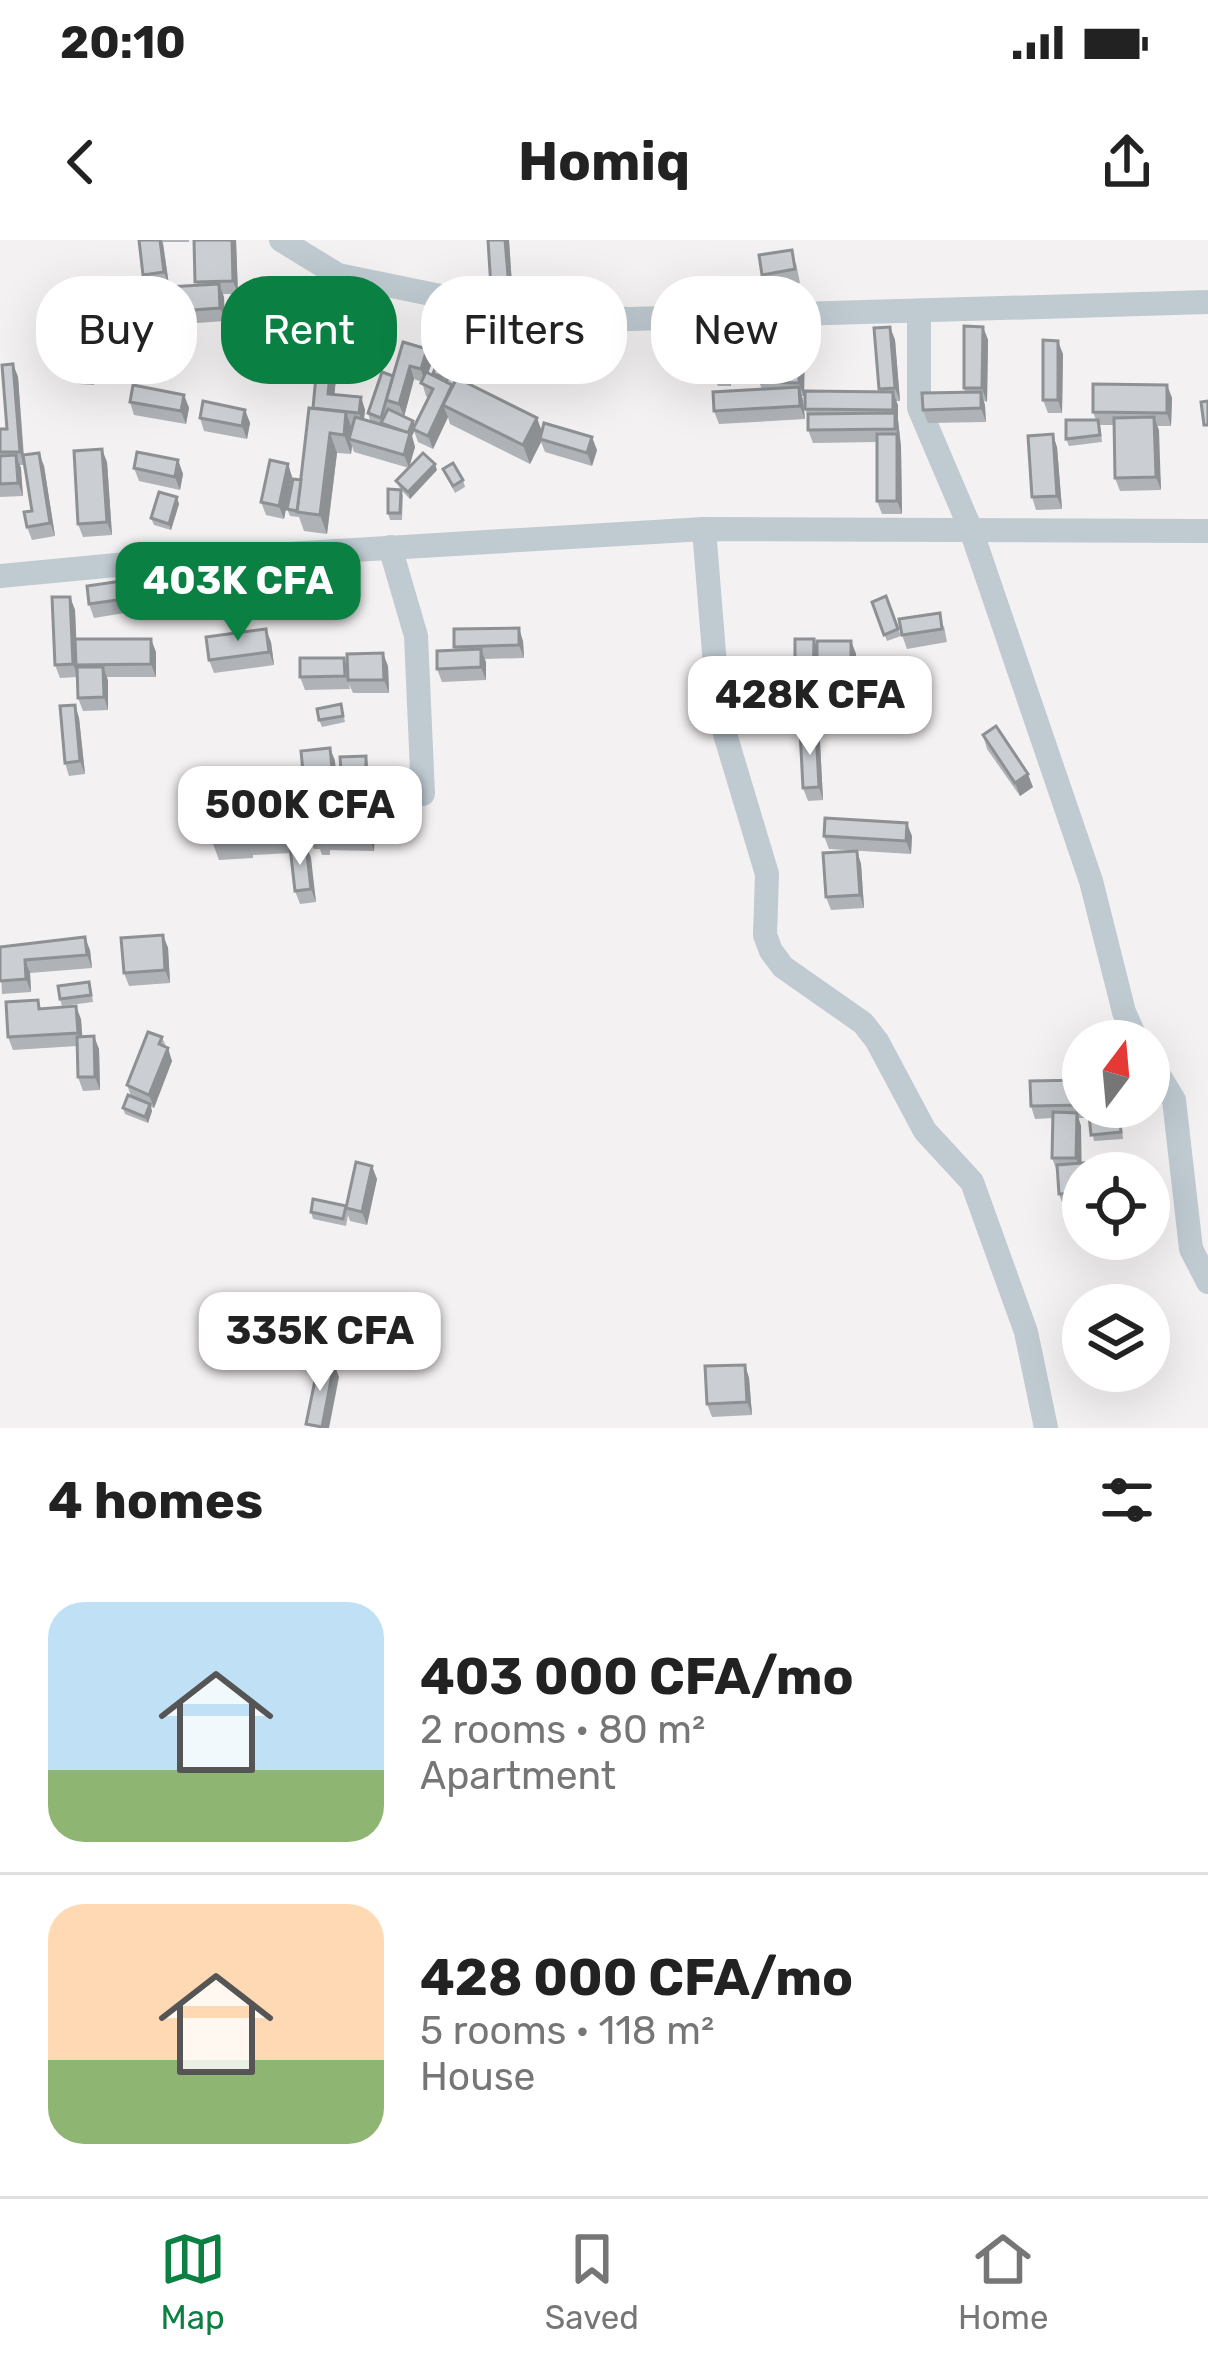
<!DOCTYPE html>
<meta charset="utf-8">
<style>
:root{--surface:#fff;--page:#f6f6f6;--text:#222;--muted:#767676;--line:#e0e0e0;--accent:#0b8043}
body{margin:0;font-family:Rubik,sans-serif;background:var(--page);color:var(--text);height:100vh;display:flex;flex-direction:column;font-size:45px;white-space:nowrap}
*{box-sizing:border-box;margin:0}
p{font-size:39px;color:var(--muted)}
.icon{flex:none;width:66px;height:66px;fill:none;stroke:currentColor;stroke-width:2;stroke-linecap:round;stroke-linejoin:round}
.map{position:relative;height:1188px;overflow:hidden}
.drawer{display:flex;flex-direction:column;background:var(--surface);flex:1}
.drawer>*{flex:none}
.guide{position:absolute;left:36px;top:36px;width:1137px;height:108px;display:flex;gap:24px}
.needle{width:78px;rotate:16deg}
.buttons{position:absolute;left:1062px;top:780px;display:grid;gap:24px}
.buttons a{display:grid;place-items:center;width:108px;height:108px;border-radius:50%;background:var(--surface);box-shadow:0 12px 48px #0002;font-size:60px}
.price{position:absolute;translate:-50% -102px;padding:0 27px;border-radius:24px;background:#fff;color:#222;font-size:39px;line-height:78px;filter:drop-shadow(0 3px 6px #0008)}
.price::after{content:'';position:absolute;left:50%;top:72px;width:36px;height:27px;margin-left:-18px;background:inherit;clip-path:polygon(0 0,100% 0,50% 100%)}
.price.active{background:var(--accent);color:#fff}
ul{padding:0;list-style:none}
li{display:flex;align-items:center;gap:36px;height:300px;padding:0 48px}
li+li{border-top:3px solid var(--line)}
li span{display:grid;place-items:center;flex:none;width:336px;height:240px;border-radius:36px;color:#555}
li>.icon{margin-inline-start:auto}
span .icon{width:144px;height:144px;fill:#fffc;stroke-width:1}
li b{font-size:51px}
h2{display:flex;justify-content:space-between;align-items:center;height:144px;padding:0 48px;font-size:51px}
.tag{padding:0 42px;border-radius:48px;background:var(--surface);box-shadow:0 12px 48px #0002;font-size:42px;line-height:108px}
.tag.active{background:var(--accent);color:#fff}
.status{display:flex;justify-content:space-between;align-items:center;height:84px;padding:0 60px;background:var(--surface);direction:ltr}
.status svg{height:33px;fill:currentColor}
header{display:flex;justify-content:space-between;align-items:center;height:156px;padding:0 48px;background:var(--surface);font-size:54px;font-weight:700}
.menu{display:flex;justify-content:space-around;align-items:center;height:168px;border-top:3px solid var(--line);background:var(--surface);font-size:33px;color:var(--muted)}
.menu a{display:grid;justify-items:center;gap:6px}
.menu .active{color:var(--accent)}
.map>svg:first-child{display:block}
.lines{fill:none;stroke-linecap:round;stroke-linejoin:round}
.minor{stroke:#bfcad1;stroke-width:24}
.wall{fill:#afb2b6;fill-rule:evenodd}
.shaded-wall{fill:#8e9194}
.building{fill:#cbcfd4;stroke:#8e9194;stroke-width:3}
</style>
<div class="status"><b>20:10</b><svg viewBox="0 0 49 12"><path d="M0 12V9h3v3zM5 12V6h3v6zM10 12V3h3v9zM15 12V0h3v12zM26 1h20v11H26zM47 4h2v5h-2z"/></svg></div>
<header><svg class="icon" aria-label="back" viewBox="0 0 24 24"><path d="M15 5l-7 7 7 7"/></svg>Homiq<svg class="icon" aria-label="share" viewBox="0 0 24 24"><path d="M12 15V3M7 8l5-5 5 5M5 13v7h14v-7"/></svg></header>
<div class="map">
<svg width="1208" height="1188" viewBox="0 0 1208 1188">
<rect width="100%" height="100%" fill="#f4f1f2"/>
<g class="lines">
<g class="minor">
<polyline points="281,0 338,35 533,75 630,79 1208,62"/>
<polyline points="919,71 919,168 971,290 1091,641 1124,772 1137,801"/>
<polyline points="704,289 717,450 725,494 767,634 765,695 771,711 783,727 863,783 877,801 925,891 972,942 1026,1092 1046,1188"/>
<polyline points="390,307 416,396 423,554"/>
<polyline points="0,336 137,323 704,289 1208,291"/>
<polyline points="1149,819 1174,860 1191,1009 1208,1042"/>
</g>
</g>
<g class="wall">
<polygon points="139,0 189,0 189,2 163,2 169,45 148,48 143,35"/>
<polygon points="194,0 236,0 238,54 223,54 225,81 156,86 151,73 197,45"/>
<polygon points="509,0 513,61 496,61 491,48"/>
<polygon points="796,23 800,43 767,48 762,35"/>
<polygon points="745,86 750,99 750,116 731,116 731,146 718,146 713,133 712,87"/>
<polygon points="890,87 895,100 900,161 896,161 901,207 902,274 882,274 877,261 877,202 813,203 808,190 808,176 805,169 880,152 879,149"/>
<polygon points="983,87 988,100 987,162 984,161 986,182 928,183 923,170 965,152 964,148"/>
<polygon points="805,96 804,156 802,156 805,179 719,184 714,171 762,149 759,142"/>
<path d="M403,102L432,122L428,133L434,136L433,134L468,133L465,142L542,192L597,210L592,226L545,212L541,202L530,224L450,184L448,177L433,209L418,202L414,191L412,196L415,207L409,227L437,230L410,259L401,250L403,256L402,280H390L388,273L401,250L396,241L409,228L354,212L352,206L351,214L337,213L327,294L304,291L299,277L290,276L287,269L301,240L336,139L334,155L361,157L365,170L364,180L382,185L370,180L368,173L393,136ZM414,139L422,142L426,156L428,158L415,186L413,181L404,176Z"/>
<polygon points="96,114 94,145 78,144 76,137"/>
<polygon points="1063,114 1062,173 1048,173 1043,160"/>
<polygon points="13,124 18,137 24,215 44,226 55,296 32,300 27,287 32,271 24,225 20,225 23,256 0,257 0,189 7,189"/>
<polygon points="1167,145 1172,158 1171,186 1157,186 1161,250 1120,251 1115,238 1114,185 1100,185 1102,202 1069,206 1066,199 1096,180 1093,172"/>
<polygon points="184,155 189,168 186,184 134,175 130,162"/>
<polygon points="245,170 250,183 247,199 204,191 200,178"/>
<polygon points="1057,207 1062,269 1036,270 1032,257"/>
<polygon points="178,220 183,234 180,250 139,241 134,228"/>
<polygon points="107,222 112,295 83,297 78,284"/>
<polygon points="288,224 292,237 284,279 266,275 261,262"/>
<polygon points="443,229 463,240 465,247 455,253"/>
<polygon points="179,264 171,290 154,285 151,278"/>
<polygon points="141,352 143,370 94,378 89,364"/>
<polygon points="886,356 901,396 887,401 872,362"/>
<polygon points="70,357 75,370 76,399 156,412 156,437 107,437 108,470 83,471 78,458 77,437 60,438 55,425"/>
<polygon points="944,386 947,402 907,409 902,395"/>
<polygon points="814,399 817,409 851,401 856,414 856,443 839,443 838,474 822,473 818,464 818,471 800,471 795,458"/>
<polygon points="523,401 524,418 484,419 486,440 442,442 437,429 456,410 454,407"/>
<polygon points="271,402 274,425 214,433 209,420"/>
<polygon points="344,418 348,428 388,426 389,453 353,453 349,444 350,449 305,450 300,437"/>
<polygon points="341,464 345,482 322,487 319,480"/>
<polygon points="75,465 79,478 85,534 69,536 65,523"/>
<polygon points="816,489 820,502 823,560 808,561 803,548"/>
<polygon points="983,495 1033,547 1020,556 987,509"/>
<polygon points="330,508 335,521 337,552 309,555 304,542"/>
<polygon points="366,516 368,523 368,537 343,537 341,531"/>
<polygon points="301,565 308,584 309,612 316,662 300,664 295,651 291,613 253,615 253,618 219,620 212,601"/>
<polygon points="370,568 375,581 374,611 330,610 330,615 322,615 320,609 314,609 309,596"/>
<polygon points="824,596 912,596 911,614 829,609"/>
<polygon points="857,611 861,624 864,668 831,670 826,657"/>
<polygon points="163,695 168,708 170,743 129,746 124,733"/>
<polygon points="0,707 90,710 92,728 30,733 31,752 2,754"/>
<polygon points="91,749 93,762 62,766 60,759"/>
<polygon points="38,760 41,769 81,779 82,796 99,809 100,850 83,851 78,837 77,806 13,810 8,797"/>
<polygon points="162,797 172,821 154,868 151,867 152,871 148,883 125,874 123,868 131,856 127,845"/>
<polygon points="1083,840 1083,867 1099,867 1099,874 1121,879 1123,899 1094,901 1090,878 1078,878 1081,886 1083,966 1064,968 1059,954 1057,931 1052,918 1053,878 1035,879 1031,866"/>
<polygon points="377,939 367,985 350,981 348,975 346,986 313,979 311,972 346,966"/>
<polygon points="745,1125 749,1138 752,1175 712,1177 707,1164"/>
</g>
<g class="shaded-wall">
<polygon points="160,0 162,0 163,5 169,45 164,32"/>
<polygon points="232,0 236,0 238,54 233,41"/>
<polygon points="505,0 509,0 513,61 509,47"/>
<polygon points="219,44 224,57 225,81 220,68"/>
<polygon points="800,83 805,96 804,156 799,143"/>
<polygon points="745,86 750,99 750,116 745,103"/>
<polygon points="890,87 895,100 900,161 895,148"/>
<polygon points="983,87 988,100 987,162 982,148"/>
<polygon points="1058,101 1063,114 1062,173 1058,160"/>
<polygon points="726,103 731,116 731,146 727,132"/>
<polygon points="93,107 96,114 94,145 92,139"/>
<polygon points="427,109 432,122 425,143 421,129"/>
<polygon points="13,124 18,137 24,225 20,212"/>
<polygon points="331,126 336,139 333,167 328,154"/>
<polygon points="410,126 414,139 404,177 399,164"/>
<polygon points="452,145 443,165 448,177 433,209 428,196"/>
<polygon points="1167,145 1172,158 1171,186 1167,173"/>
<polygon points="799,147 803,160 805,179 800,166"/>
<polygon points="893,152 898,165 898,180 901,207 902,274 897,261 897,194 893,170"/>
<polygon points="981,152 985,165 986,182 981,168"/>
<polygon points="184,155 189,168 186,184 181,171"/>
<polygon points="361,157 365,170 363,186 359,173"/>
<polygon points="245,170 250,183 247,199 242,186"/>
<polygon points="346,172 353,192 349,199 352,206 351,214 344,195"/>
<polygon points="1154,177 1159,190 1161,250 1156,237"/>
<polygon points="537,178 544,197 540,199 541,202 530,224 523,205"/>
<polygon points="413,181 416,188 412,196 415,207 409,228 404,215 407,194"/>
<polygon points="330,193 337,213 327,294 320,275"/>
<polygon points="1053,194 1057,207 1062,269 1057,256"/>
<polygon points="592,197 597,210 592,226 587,213"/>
<polygon points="102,209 107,222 112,295 107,282"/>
<polygon points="39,213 44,226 55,296 50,283"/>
<polygon points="16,215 21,228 23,256 18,243"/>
<polygon points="178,220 183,234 180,250 175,237"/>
<polygon points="288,224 292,237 284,279 279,266"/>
<polygon points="435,224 437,230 410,259 408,252"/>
<polygon points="177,257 179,264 171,290 169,284"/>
<polygon points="70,357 75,370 78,437 73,424"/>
<polygon points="519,388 523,401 524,418 519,405"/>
<polygon points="266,389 271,402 274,425 269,412"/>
<polygon points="151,399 156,412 156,437 151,424"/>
<polygon points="814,399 818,412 818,471 813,458"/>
<polygon points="851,401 856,414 856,443 851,430"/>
<polygon points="481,409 486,422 486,440 481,427"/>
<polygon points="383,413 388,426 389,453 384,440"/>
<polygon points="103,427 108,440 108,470 104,457"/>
<polygon points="834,430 839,443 838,474 833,461"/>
<polygon points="75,465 79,478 85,534 80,521"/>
<polygon points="816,489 820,502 823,560 819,547"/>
<polygon points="330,508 335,521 337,552 333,539"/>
<polygon points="1028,534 1033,547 1020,556 1015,543"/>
<polygon points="301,565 308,584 309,612 302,592"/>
<polygon points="370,568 375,581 374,611 369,598"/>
<polygon points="907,583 912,596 911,614 906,601"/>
<polygon points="306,605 311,618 316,662 311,649"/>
<polygon points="857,611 861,624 864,668 860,655"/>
<polygon points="163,695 168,708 170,743 165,730"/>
<polygon points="85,697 90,710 92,728 87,715"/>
<polygon points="25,720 30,733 31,752 26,739"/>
<polygon points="76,766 81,779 83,806 78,793"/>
<polygon points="94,796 99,809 100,850 95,837"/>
<polygon points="168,808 172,821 154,868 149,855"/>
<polygon points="150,864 152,871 148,883 145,877"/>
<polygon points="1077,873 1081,886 1081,931 1076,918"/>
<polygon points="372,926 377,939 367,985 362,972"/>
<polygon points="334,1124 339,1137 329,1188 322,1188"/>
<polygon points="745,1125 749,1138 752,1175 747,1162"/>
</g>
<g class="building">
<polygon points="139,0 160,0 164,32 143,35"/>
<polygon points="194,0 232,0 233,41 195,42"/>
<polygon points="488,0 505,0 509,47 491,48"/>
<polygon points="792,10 795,29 762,35 759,15"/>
<polygon points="219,44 220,68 151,73 150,48"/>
<polygon points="761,82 800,83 799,143 759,142"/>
<polygon points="745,86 745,103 726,103 727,132 713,133 712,87"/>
<polygon points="964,86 983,87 982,148 964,148"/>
<polygon points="890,87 895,148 879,149 874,88"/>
<polygon points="1043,100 1058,101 1058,160 1043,160"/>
<polygon points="403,102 427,109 421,129 410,126 399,164 386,160"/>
<polygon points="78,106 93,107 92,139 76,137"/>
<polygon points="439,117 466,127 461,140 457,138 453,146 446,142 448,138 433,134"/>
<polygon points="13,124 20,212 0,212 0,189 7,189 2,125"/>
<polygon points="317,125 331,126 328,154 361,157 359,173 313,168"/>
<polygon points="382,132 393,136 381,178 368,173"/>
<polygon points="426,132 452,145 428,196 413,189 433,149 421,143"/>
<polygon points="457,138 537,178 523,205 443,165"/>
<polygon points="1093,144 1167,145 1167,173 1093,172"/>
<polygon points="133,145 184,155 181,171 130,162"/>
<polygon points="799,147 800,166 714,171 713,152"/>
<polygon points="805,151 893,152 893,170 805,169"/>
<polygon points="981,152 981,168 923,170 922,153"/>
<polygon points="203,161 245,170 242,186 200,178"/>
<polygon points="1208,161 1208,185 1204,185 1201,162"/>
<polygon points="309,168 346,172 344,195 330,193 320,275 297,272"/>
<polygon points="388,169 413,181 408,193 381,183"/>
<polygon points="895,173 895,189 808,190 808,174"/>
<polygon points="355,177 410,193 404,215 349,199"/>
<polygon points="1154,177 1156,237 1115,238 1114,178"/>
<polygon points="1066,180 1098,180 1100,195 1066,199"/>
<polygon points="544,183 592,197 587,213 540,199"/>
<rect x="877" y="194" width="20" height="67"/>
<polygon points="1053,194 1057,256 1032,257 1028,196"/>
<polygon points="102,209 107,282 78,284 74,211"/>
<polygon points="137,212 178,220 175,237 134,228"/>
<polygon points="39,213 50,283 27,287 24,272 32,271 23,215"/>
<polygon points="423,213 435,224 408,252 396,241"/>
<polygon points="16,215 18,243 0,244 0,216"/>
<polygon points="270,220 288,224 279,266 261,262"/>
<polygon points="453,223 463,240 453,246 443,229"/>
<polygon points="293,239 301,240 297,271 287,269"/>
<polygon points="388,249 401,250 400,273 388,273"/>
<polygon points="159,252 177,257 169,284 151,278"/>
<polygon points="136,339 138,357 89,364 87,346"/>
<polygon points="886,356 898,389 884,395 872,362"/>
<polygon points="52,357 70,357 73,424 55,425"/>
<polygon points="940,373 942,389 902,395 899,379"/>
<polygon points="519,388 519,405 454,407 454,389"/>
<polygon points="266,389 269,412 209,420 206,397"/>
<polygon points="75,399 151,399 151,424 76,425"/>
<polygon points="795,399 814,399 813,458 795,458"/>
<polygon points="817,401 851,401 851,430 834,430 833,461 817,460"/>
<polygon points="481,409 481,427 437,429 437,411"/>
<polygon points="383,413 384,440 348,440 347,414"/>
<polygon points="300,418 344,418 345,436 300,437"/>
<polygon points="77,427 103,427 104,457 78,458"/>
<polygon points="341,464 343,476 319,480 317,469"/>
<polygon points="75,465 80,521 65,523 60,466"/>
<polygon points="996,486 1028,534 1015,543 983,495"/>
<polygon points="816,489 819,547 803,548 800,490"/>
<polygon points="330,508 333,539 304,542 301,511"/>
<polygon points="366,516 366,530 341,531 340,517"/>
<polygon points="210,565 301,565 302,592 246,595 246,599 212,601"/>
<polygon points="310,565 370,568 369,598 325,597 325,602 317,602 317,596 309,596"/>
<polygon points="825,578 907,583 906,601 824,596"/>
<polygon points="306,605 311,649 295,651 290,607"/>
<polygon points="857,611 860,655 826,657 823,613"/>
<polygon points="163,695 165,730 124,733 121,698"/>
<polygon points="85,697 87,715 25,720 26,739 0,741 0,707"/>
<polygon points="89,742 91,755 60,759 58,746"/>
<polygon points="38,760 39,769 76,766 78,793 8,797 6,762"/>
<polygon points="148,792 162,797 159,804 168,808 149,855 127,845"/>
<polygon points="94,796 95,837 78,837 77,797"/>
<polygon points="1083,840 1083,865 1031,866 1030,841"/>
<polygon points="128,855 150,864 145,877 123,868"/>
<polygon points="1053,872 1077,873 1076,918 1052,918"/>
<polygon points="1119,872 1121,892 1091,895 1089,875"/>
<polygon points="1107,921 1108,933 1083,933 1083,953 1059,954 1057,925"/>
<polygon points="356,922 372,926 362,972 346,968"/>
<polygon points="313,959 346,966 343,979 311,972"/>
<polygon points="319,1121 334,1124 322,1187 306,1184"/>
<polygon points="745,1125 747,1162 707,1164 705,1126"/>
</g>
</svg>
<div class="buttons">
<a><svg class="needle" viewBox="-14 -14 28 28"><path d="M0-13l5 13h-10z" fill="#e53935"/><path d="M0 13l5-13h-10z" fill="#767676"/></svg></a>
<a><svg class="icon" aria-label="locate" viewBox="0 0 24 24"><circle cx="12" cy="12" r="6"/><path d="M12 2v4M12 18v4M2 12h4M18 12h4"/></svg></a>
<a><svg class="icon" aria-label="layers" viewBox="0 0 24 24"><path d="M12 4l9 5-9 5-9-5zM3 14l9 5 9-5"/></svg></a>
</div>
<b class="price active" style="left:238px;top:404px">403K CFA</b>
<b class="price" style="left:810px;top:518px">428K CFA</b>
<b class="price" style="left:300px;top:628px">500K CFA</b>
<b class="price" style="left:320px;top:1154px">335K CFA</b>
<div class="guide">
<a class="tag">Buy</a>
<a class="tag active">Rent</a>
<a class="tag">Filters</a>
<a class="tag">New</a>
</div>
</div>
<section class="drawer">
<h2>4 homes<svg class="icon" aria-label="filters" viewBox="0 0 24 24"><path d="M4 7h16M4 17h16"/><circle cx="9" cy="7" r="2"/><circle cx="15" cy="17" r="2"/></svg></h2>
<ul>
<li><span style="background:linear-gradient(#bfe0f5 70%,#8fb573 0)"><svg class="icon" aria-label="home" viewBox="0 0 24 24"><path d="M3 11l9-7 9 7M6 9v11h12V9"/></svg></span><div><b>403 000 CFA/mo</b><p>2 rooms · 80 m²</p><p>Apartment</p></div></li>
<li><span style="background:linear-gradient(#ffd9b3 65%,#8fb573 0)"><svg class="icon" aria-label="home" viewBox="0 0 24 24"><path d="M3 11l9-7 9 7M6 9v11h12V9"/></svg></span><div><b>428 000 CFA/mo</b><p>5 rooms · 118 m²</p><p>House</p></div></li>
</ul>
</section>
<nav class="menu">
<a class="active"><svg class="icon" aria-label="map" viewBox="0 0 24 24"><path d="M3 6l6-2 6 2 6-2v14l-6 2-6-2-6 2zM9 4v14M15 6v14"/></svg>Map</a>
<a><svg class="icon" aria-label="saved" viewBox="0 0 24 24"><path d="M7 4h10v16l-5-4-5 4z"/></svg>Saved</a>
<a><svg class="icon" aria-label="home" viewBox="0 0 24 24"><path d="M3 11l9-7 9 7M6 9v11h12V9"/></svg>Home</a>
</nav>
